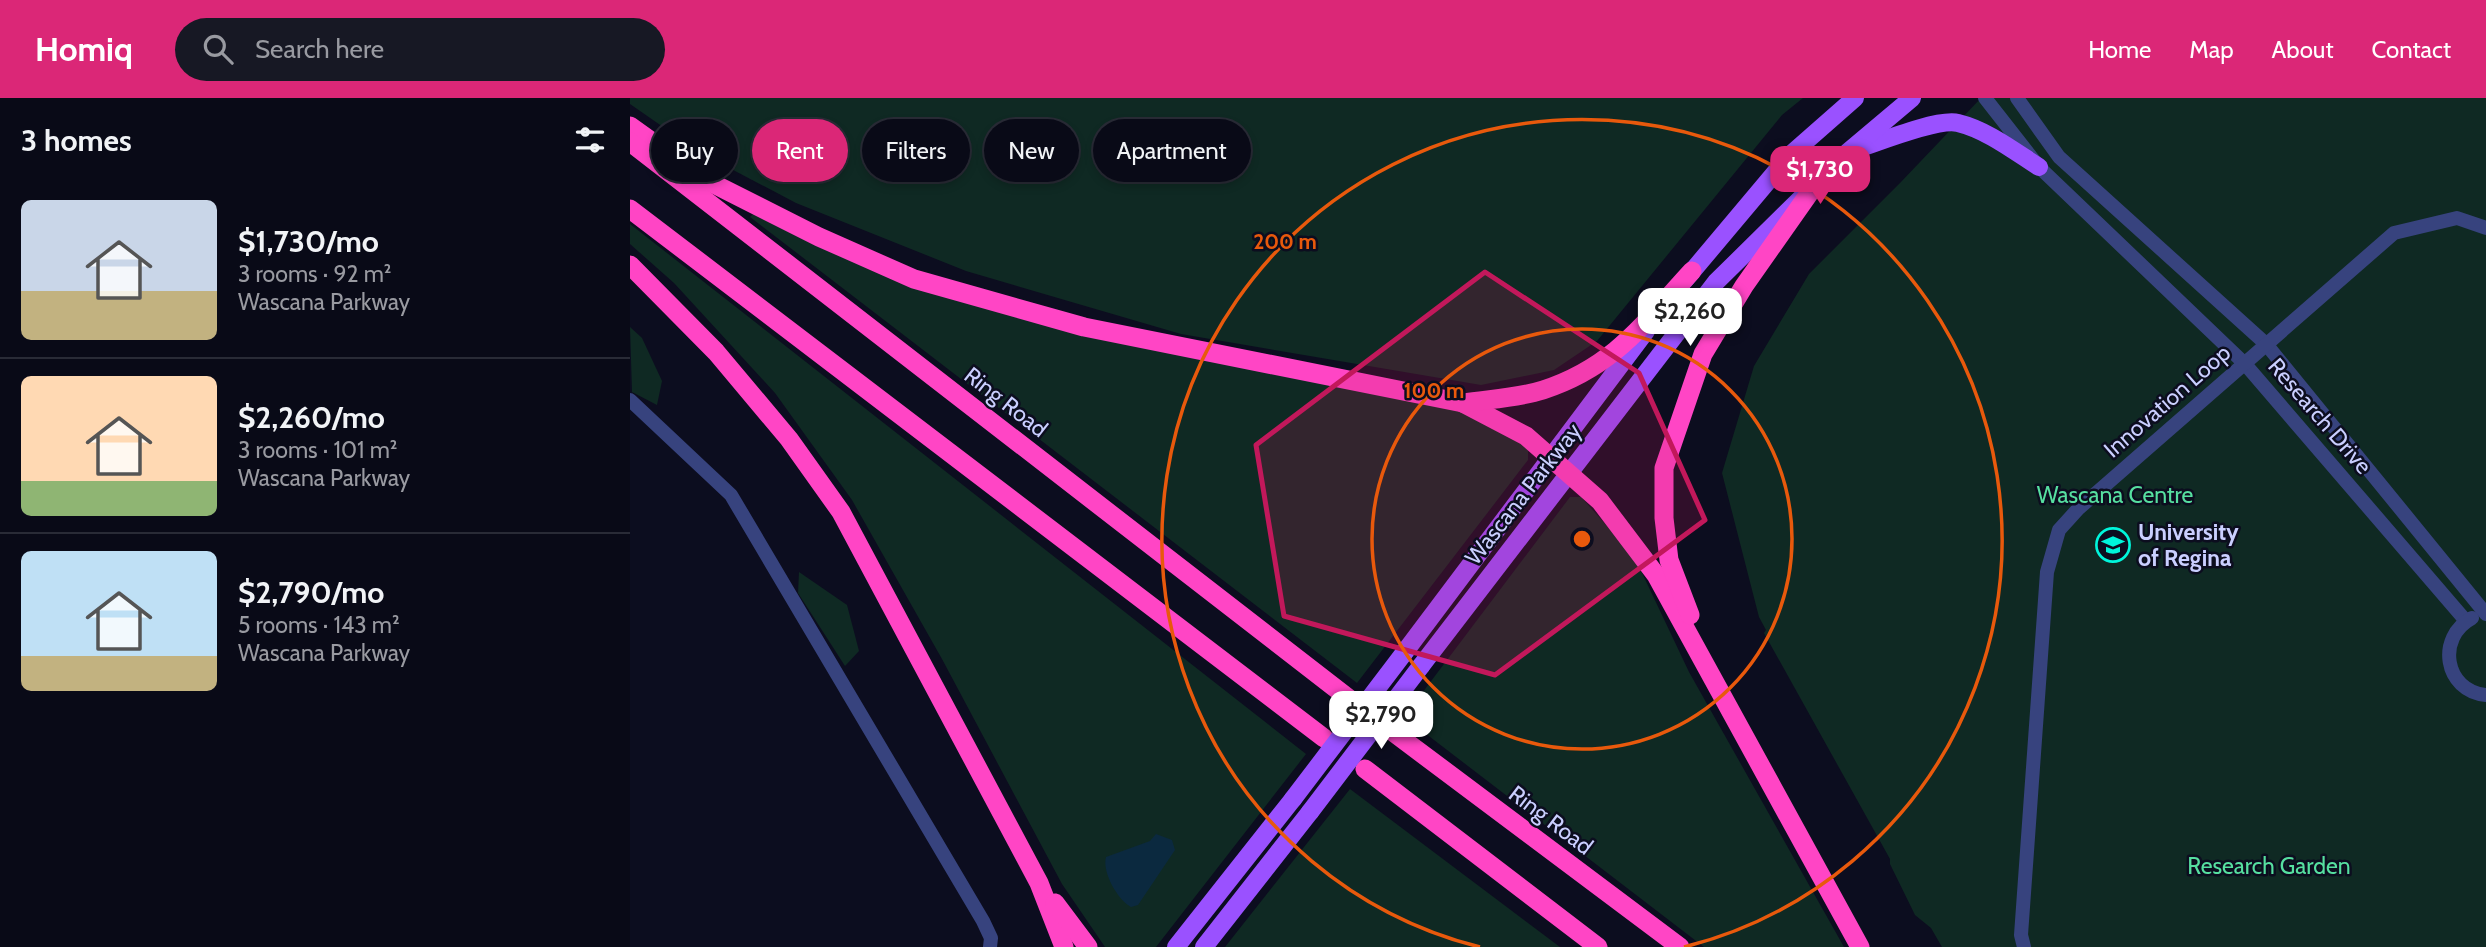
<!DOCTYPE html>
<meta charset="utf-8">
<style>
:root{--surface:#090a17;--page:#171824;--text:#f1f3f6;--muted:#999aa1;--line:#292b36;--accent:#db2777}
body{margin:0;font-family:Cabin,sans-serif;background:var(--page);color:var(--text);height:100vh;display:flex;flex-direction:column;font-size:26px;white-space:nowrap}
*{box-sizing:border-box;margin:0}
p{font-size:23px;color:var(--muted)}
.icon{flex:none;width:38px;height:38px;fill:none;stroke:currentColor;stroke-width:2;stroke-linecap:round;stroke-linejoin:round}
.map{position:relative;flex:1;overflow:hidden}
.side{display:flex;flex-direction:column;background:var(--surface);width:630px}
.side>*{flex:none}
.guide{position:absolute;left:21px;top:21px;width:665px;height:63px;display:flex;gap:14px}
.price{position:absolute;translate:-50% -60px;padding:0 16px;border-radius:14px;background:#fff;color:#222;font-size:23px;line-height:46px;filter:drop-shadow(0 2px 4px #0008)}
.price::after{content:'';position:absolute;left:50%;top:42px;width:21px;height:16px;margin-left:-10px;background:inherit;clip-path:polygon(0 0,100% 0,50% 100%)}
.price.selected{background:var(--accent);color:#fff}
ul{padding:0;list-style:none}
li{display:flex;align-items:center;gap:21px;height:175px;padding:0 21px}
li+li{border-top:2px solid var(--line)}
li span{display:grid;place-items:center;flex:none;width:196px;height:140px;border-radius:10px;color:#555}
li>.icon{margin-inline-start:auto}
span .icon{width:84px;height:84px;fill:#fffc;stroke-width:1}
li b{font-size:30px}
h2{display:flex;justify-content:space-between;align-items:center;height:84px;padding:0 21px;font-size:30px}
.tag{padding:0 24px;border-radius:32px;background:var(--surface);box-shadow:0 4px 10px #0003,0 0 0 2px var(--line);font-size:24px;line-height:63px}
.tag.selected{background:var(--accent);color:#fff}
header{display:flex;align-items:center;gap:42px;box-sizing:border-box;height:98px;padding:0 35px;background:var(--accent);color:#fff}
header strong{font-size:33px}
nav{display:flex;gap:38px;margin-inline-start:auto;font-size:24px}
.search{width:490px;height:63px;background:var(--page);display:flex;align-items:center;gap:18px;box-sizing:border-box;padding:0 24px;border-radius:38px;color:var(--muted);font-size:26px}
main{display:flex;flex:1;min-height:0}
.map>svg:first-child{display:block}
.green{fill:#0f2923}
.water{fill:#0b293f}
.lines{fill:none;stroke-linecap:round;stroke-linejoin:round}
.minor{stroke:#37437e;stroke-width:14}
.major{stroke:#9a51ff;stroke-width:18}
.highway{stroke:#ff45c5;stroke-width:19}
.major-bridge{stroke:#9a51ff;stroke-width:18}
.marked{fill:#c2185b;fill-opacity:0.2;stroke:#c2185b;stroke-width:5;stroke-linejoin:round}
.ring{fill:none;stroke:#e8590c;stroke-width:3.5}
.labels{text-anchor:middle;stroke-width:5;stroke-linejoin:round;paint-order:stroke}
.street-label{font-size:23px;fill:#cacfff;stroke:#0c0d1f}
.park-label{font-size:23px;fill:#56dfa0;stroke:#0c0d1f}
.poi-label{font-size:23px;font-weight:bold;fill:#cacfff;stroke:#0c0d1f;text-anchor:start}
.centre{fill:#e8590c;stroke:#0c0d1f;stroke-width:3.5}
.ring-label{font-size:21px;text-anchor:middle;font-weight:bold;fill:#e8590c;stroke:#0c0d1f;stroke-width:5;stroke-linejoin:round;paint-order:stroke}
</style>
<header>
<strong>Homiq</strong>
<div class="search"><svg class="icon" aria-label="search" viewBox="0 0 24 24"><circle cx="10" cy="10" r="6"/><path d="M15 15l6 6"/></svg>Search here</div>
<nav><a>Home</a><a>Map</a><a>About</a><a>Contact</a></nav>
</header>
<main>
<section class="side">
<h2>3 homes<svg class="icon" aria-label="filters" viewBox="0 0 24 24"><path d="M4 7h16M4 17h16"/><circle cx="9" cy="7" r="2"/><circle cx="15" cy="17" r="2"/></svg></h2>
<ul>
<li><span style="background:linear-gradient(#c9d6e8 65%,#c2b280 0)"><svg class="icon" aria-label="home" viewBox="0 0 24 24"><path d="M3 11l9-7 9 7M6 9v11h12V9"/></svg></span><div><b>$1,730/mo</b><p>3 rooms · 92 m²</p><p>Wascana Parkway</p></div></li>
<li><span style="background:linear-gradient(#ffd9b3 75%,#8fb573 0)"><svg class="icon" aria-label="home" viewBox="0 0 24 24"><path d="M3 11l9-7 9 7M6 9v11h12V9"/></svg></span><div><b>$2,260/mo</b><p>3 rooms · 101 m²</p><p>Wascana Parkway</p></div></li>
<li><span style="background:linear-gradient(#bfe0f5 75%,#c2b280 0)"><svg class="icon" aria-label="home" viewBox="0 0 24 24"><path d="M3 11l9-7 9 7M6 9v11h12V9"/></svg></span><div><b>$2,790/mo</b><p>5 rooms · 143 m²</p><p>Wascana Parkway</p></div></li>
</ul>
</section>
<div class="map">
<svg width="1856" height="849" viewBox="0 0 1856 849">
<rect width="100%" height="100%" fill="#0c0d1f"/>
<g class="green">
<polygon points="0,0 1173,0 1152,17 967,243 924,272 851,287 551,236 336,173 166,105 69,54 0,6"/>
<polygon points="1351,0 1856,0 1856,849 1312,849 1301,830 1285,817 1260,766 1260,761 1134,535 1136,532 1129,519 1092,375 1124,268 1179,176 1270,85"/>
<polygon points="125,114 293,191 826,312 864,325 898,350 898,362 727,585 120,119"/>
<polygon points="0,126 676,656 526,849 475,849 432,786 312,561 222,402 145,295 44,185 0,146"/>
<polygon points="0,229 12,240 32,283 27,307 2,294"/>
<polygon points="940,399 951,399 1004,458 1059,574 1214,849 1074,849 774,619"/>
<polygon points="169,474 217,507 229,553 215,568 168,495"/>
<polygon points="720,691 930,849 595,849"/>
</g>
<path class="water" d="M526,736L542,742L545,752L508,807L501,809C487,801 472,774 476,759L520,743Z"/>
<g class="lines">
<g class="minor">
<polyline points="1355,0 1409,69 1615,266 1836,523"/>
<polyline points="1387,0 1429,59 1636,246 1856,516"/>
<polyline points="0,302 101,397 353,823 361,840 360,849"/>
<path d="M1842,520C1806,539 1814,593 1856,597"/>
<polyline points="1394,849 1391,837 1417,474 1429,432 1448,411 1764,135 1827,120 1856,130"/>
</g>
<g class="major">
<path d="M1228,51C1249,44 1308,20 1328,25C1357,32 1384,53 1409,69"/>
<polyline points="1054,183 1159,58 1225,0"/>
<polyline points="774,555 1016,233"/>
<polyline points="791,568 1086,184 1218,54 1282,0"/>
<polyline points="546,849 663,701"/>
<polyline points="574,849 680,714"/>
</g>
<g class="highway">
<polyline points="0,28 74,81 189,139 284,181 454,229 833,305 896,338 970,403 1026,477 1230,849"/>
<polyline points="0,44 722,603"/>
<polyline points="0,111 694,640"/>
<polyline points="0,167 86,254 159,341 211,414 409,785 434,849"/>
<path d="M833,305C859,301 888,300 913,292C984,269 1014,225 1062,173"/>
<polyline points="1060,517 1039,462 1034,420 1034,370 1073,256 1114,188 1190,80"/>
<polyline points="763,634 1050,849"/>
<polyline points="735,671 968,849"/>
<polyline points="425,805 458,849"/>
</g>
<g class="major-bridge">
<polyline points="663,701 774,555"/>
<polyline points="680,714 791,568"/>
</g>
</g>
<path class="marked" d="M855,174L1009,275L1075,422L865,577L654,518L626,347Z"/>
<g class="ring">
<circle cx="952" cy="441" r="210"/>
<path d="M850 849A420 420 0 1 1 1054 849"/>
</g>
<defs>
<g id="university-ring" transform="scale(1.75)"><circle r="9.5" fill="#0c0d1f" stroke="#00f5db" stroke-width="1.5"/><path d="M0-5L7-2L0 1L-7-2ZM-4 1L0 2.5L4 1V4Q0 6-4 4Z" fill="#00f5db"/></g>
</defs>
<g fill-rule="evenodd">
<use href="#university-ring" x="1483" y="447"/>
</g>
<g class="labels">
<g class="street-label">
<text transform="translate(1537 303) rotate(-41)" y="8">Innovation Loop</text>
<text transform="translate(376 304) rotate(38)" y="8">Ring Road</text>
<text transform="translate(1690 318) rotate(49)" y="8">Research Drive</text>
<text transform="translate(893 396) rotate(-52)" y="8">Wascana Parkway</text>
<text transform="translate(921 722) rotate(37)" y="8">Ring Road</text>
</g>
<g class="park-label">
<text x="1485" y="405">Wascana Centre</text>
<text x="1639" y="776">Research Garden</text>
</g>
<g class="poi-label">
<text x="1508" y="442">University<tspan x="1508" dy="26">of Regina</tspan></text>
</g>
</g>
<circle cx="952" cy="441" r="10" class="centre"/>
<g class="ring-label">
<text x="655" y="151">200 m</text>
<text x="804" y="300">100 m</text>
</g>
</svg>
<b class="price selected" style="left:1190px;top:108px">$1,730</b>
<b class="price" style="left:1060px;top:250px">$2,260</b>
<b class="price" style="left:751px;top:653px">$2,790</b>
<div class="guide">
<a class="tag">Buy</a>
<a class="tag selected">Rent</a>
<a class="tag">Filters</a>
<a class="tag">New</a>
<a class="tag">Apartment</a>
</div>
</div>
</main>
